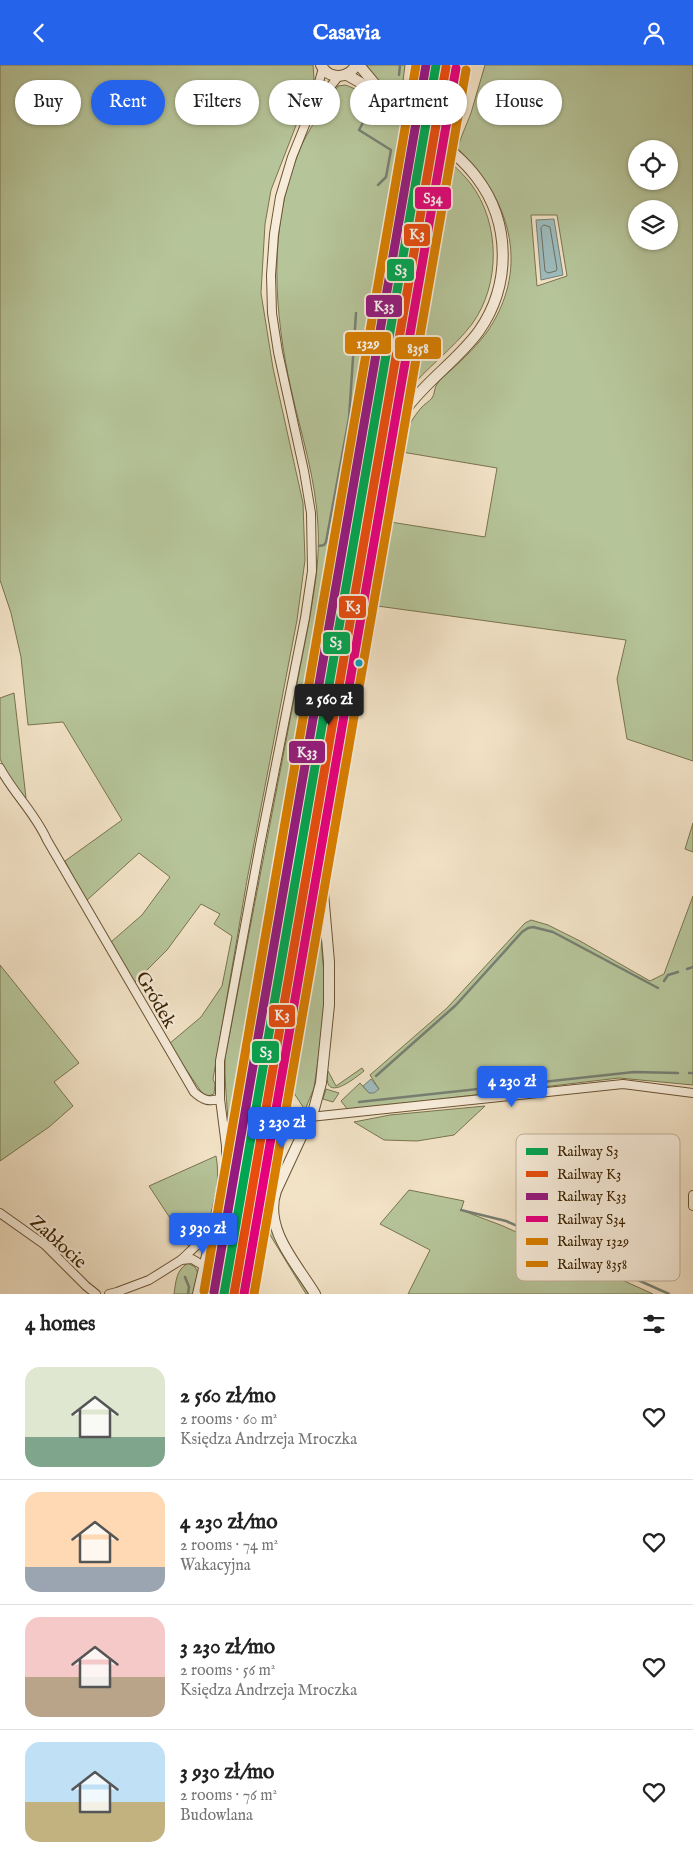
<!DOCTYPE html>
<meta charset="utf-8">
<style>
:root{--surface:#fff;--page:#f6f6f6;--text:#222;--muted:#767676;--line:#e0e0e0;--accent:#2563eb}
body{margin:0;font-family:"IM FELL English",serif;background:var(--page);color:var(--text);height:100vh;display:flex;flex-direction:column;font-size:19px;white-space:nowrap}
*{box-sizing:border-box;margin:0}
p{font-size:16px;color:var(--muted)}
.icon{flex:none;width:28px;height:28px;fill:none;stroke:currentColor;stroke-width:2;stroke-linecap:round;stroke-linejoin:round}
.map{position:relative;height:1229px;overflow:hidden}
.sheet{display:flex;flex-direction:column;background:var(--surface);flex:1}
.sheet>*{flex:none}
.banner{position:absolute;left:15px;top:15px;width:664px;height:45px;display:flex;gap:10px}
.controls{position:absolute;left:628px;top:75px;display:grid;gap:10px}
.controls a{display:grid;place-items:center;width:50px;height:50px;border-radius:50%;background:var(--surface);box-shadow:0 1px 4px #0004;font-size:25px}
.price{position:absolute;translate:-50% -42px;padding:0 11px;border-radius:5px;background:var(--accent);color:#fff;font-size:16px;line-height:32px;filter:drop-shadow(0 1px 2px #0008)}
.price::after{content:'';position:absolute;left:50%;top:30px;width:15px;height:11px;margin-left:-8px;background:inherit;clip-path:polygon(0 0,100% 0,50% 100%)}
.price.active{background:#222;color:#fff}
ul{padding:0;list-style:none}
li{display:flex;align-items:center;gap:15px;height:125px;padding:0 25px}
li+li{border-top:1px solid var(--line)}
li span{display:grid;place-items:center;flex:none;width:140px;height:100px;border-radius:15px;color:#555}
li>.icon{margin-inline-start:auto}
span .icon{width:60px;height:60px;fill:#fffc;stroke-width:1}
li b{font-size:21px}
h2{display:flex;justify-content:space-between;align-items:center;height:60px;padding:0 25px;font-size:21px}
.tag{padding:0 18px;border-radius:22px;background:var(--surface);box-shadow:0 1px 4px #0004;font-size:18px;line-height:45px}
.tag.active{background:var(--accent);color:#fff}
header{display:flex;justify-content:space-between;align-items:center;height:65px;padding:0 25px;background:var(--accent);color:#fff;font-size:22px;font-weight:700}
.map>svg:first-child{display:block}
.green{fill:#b6c499;stroke:#79744e;fill-rule:evenodd}
.water{fill:#9ebcbe;stroke:#777f73}
.lines{fill:none;stroke-linecap:round;stroke-linejoin:round}
.shore{stroke:#6d7060;stroke-width:1}
.stream{stroke:#777f73;stroke-width:2.5}
.minor-casing{stroke:#6a5433;stroke-width:10}
.tertiary-casing{stroke:#6a5433;stroke-width:12}
.minor{stroke:#f7ecda;stroke-width:8}
.tertiary{stroke:#f7ecda;stroke-width:10}
.rail{stroke:#3c2402;stroke-width:2.5;stroke-dasharray:9 9;stroke-linecap:butt}
.rail-1-casing{stroke:#f7ecda;stroke-width:12}
.rail-2-casing{stroke:#f7ecda;stroke-width:12}
.rail-3-casing{stroke:#f7ecda;stroke-width:12}
.rail-4-casing{stroke:#f7ecda;stroke-width:12}
.rail-5-casing{stroke:#f7ecda;stroke-width:12}
.rail-6-casing{stroke:#f7ecda;stroke-width:12}
.rail-1{stroke:#00a651;stroke-width:9}
.rail-2{stroke:#e84d0f;stroke-width:9}
.rail-3{stroke:#951a80;stroke-width:9}
.rail-4{stroke:#e5007d;stroke-width:9}
.rail-5{stroke:#d87e00;stroke-width:9}
.rail-6{stroke:#d87e00;stroke-width:9}
.bus-dot{fill:#03a2c4;stroke:#f7ecda;stroke-width:2}
.labels{text-anchor:middle;stroke-width:4.5;stroke-linejoin:round;paint-order:stroke}
.street-label{font-size:19px;fill:#3c2402;stroke:#f7ecda}
.key{fill:#f7ecda;stroke:#bfb099;stroke-width:1}
.key-label{font-size:14px;fill:#3c2402}
.line-badge{stroke:#f7ecda;stroke-width:2}
.badge-label{font-size:14px;text-anchor:middle;font-weight:bold;fill:#fff}
</style>
<header><svg class="icon" aria-label="back" viewBox="0 0 24 24"><path d="M15 5l-7 7 7 7"/></svg>Casavia<svg class="icon" aria-label="person" viewBox="0 0 24 24"><circle cx="12" cy="8" r="4"/><path d="M4 21q1-7 8-7t8 7"/></svg></header>
<div class="map">
<svg width="693" height="1229" viewBox="0 0 693 1229">
<rect width="100%" height="100%" fill="#f2e2c6"/>
<filter id="stains"><feTurbulence type="fractalNoise" baseFrequency=".004" numOctaves="4"/><feColorMatrix values="0 0 0 0 .2 0 0 0 0 .09 0 0 0 0 .02 0 0 0 .5 -.17"/></filter>
<radialGradient id="worn" r=".72"><stop offset=".6" stop-color="#630" stop-opacity="0"/><stop offset="1" stop-color="#630" stop-opacity=".3"/></radialGradient>
<g class="green">
<polygon points="0,0 313,0 314,14 271,125 265,159 261,228 273,303 303,438 305,495 297,555 247,815 213,1014 215,1019 214,1029 208,1031 202,1028 169,979 201,952 222,921 232,871 214,859 220,849 201,839 167,885 134,918 111,877 142,850 170,812 139,788 86,836 65,796 122,755 63,657 28,660 21,592 11,548 0,515"/>
<polygon points="364,0 405,0 403,16 421,32 418,51 368,6"/>
<polygon points="453,0 469,0 446,73 435,64 440,41 447,41"/>
<path d="M485,0H693V696L627,674L617,614L626,575L370,540L384,456L485,472L497,403L396,386C403,371 410,356 421,343C424,339 429,337 432,333C435,329 434,323 437,319C440,314 446,310 450,306C464,293 479,279 489,264C531,200 509,132 457,83L471,48ZM636,84H669V116H636ZM636,144H669V176H636ZM531,150H557L567,211L537,221Z"/>
<path d="M345,20C364,25 404,58 418,72L269,927L239,1118L229,1109C232,1070 224,1032 225,993L310,551C315,521 320,491 318,461C316,414 301,369 291,324C274,247 268,164 298,89C307,65 324,43 338,21Z"/>
<path d="M432,82C446,93 460,105 471,119C500,158 501,219 472,259C453,284 426,303 406,328C397,341 391,354 385,369Z"/>
<polygon points="14,628 26,733 15,723 0,694 0,633"/>
<polygon points="693,758 693,787 685,784"/>
<polygon points="313,779 325,921 324,953 314,1023 305,1045 290,1022 281,1031 270,1107 266,1118 253,1121 304,821 306,822"/>
<polygon points="693,831 693,1020 619,1013 348,1045 341,1036 360,1018 369,1028 379,1024 370,1010 447,943 525,858 531,855 548,860 580,876 650,916 664,909"/>
<polygon points="0,900 79,998 54,1017 73,1041 49,1062 0,1096"/>
<path d="M362,1003L364,1006C353,1015 322,1039 328,1006L336,1021Z"/>
<polygon points="326,1024 339,1028 333,1037 323,1034"/>
<polygon points="485,1041 454,1070 417,1076 384,1075 354,1057 390,1050"/>
<path d="M216,1091C220,1111 216,1138 208,1157C204,1166 195,1174 189,1182L149,1121Z"/>
<polygon points="238,1123 219,1229 202,1229 227,1126"/>
<polygon points="409,1125 464,1136 461,1145 503,1161 653,1229 408,1229 430,1185 380,1159"/>
<path d="M252,1126L266,1131C266,1172 289,1196 311,1229H306L261,1155L248,1229H235Z"/>
<path d="M188,1198L195,1202L198,1208L193,1229H174C176,1216 176,1205 188,1198Z"/>
</g>
<g class="water">
<polygon points="554,154 563,210 541,215 536,155"/>
<polygon points="371,1014 379,1024 374,1028 369,1028 363,1021"/>
</g>
<g class="lines">
<polygon class="shore" points="544,160 550,162 557,204 556,206 548,208 545,206 541,163"/>
<g class="stream">
<polyline points="399,10 400,0"/>
<polyline points="367,50 359,65 391,85 386,112 378,120"/>
<polyline points="319,481 324,480 326,477 349,353 356,248"/>
<polyline points="687,904 693,902"/>
<polyline points="664,916 668,910 678,907"/>
<polyline points="689,1008 693,1008"/>
<polyline points="376,1011 456,940 522,867 528,863 533,862 553,867 658,923"/>
<polyline points="359,1037 634,1007 678,1008"/>
<polyline points="268,1105 314,821"/>
<polyline points="461,1145 506,1156 669,1229"/>
<polyline points="185,1212 189,1222 188,1229"/>
<polyline points="209,1229 228,1137"/>
<polyline points="245,1229 259,1152"/>
</g>
<g class="minor-casing">
<g id="minor">
<polyline points="313,43 338,12"/>
<path d="M0,703C14,729 35,748 47,775L194,1027C203,1035 208,1037 220,1034"/>
<polyline points="310,1052 623,1019 693,1028"/>
<polyline points="693,1130 693,1141"/>
<polyline points="0,1148 45,1180 86,1221 96,1229"/>
<polyline points="181,1195 201,1176 212,1168"/>
<polyline points="109,1229 117,1227 149,1215 181,1195 192,1194 204,1201"/>
<polyline points="197,1229 226,1104 226,1081 220,1034 220,996 260,780 305,553 312,506 311,448 304,406 278,287 272,248 271,210 274,169 280,132 292,92 311,45 323,3"/>
</g>
</g>
<g class="tertiary-casing">
<g id="tertiary">
<path d="M321,0C329,15 348,14 356,0"/>
<polyline points="359,0 384,30"/>
<path d="M315,1229C297,1199 263,1164 276,1126L314,1044L321,1018L329,940V897L319,782L322,751L347,639L387,389C392,374 397,358 406,344C427,315 458,295 479,266C511,220 511,158 477,113C463,94 443,79 424,64C400,44 375,25 347,10"/>
</g>
</g>
<use href="#minor" class="minor"/>
<use href="#tertiary" class="tertiary"/>
<polyline class="rail" points="431,60 444,0"/>
<g class="rail-1-casing">
<polyline id="rail-1" points="224,1229 436,0"/>
</g>
<g class="rail-2-casing">
<polyline id="rail-2" points="234,1229 446,2"/>
</g>
<g class="rail-3-casing">
<polyline id="rail-3" points="214,1227 426,0"/>
</g>
<g class="rail-4-casing">
<polyline id="rail-4" points="244,1229 456,3"/>
</g>
<g class="rail-5-casing">
<polyline id="rail-5" points="204,1226 416,0"/>
</g>
<g class="rail-6-casing">
<polyline id="rail-6" points="254,1229 466,5"/>
</g>
<use href="#rail-1" class="rail-1"/>
<use href="#rail-2" class="rail-2"/>
<use href="#rail-3" class="rail-3"/>
<use href="#rail-4" class="rail-4"/>
<use href="#rail-5" class="rail-5"/>
<use href="#rail-6" class="rail-6"/>
</g>
<circle class="bus-dot" cx="359" cy="598" r="4.5"/>
<g class="labels">
<g class="street-label">
<text transform="translate(157 934) rotate(60)" y="7">Gródek</text>
<text transform="translate(59 1176) rotate(42)" y="7">Zabłocie</text>
</g>
</g>
<rect x="516" y="1069" width="164" height="147" rx="8" class="key"/>
<rect x="526" y="1083" width="22" height="7" fill="#00a651"/>
<rect x="526" y="1106" width="22" height="6" fill="#e84d0f"/>
<rect x="526" y="1128" width="22" height="7" fill="#951a80"/>
<rect x="526" y="1151" width="22" height="6" fill="#e5007d"/>
<rect x="526" y="1173" width="22" height="7" fill="#d87e00"/>
<rect x="526" y="1196" width="22" height="6" fill="#d87e00"/>
<g class="key-label">
<text x="557" y="1091">Railway S3</text>
<text x="557" y="1114">Railway K3</text>
<text x="557" y="1136">Railway K33</text>
<text x="557" y="1159">Railway S34</text>
<text x="557" y="1181">Railway 1329</text>
<text x="557" y="1204">Railway 8358</text>
</g>
<g class="line-badge">
<rect x="414" y="121" width="38" height="24" rx="5" fill="#e5007d"/>
<rect x="403" y="158" width="28" height="24" rx="5" fill="#e84d0f"/>
<rect x="386" y="193" width="29" height="24" rx="5" fill="#00a651"/>
<rect x="365" y="229" width="38" height="24" rx="5" fill="#951a80"/>
<rect x="344" y="266" width="48" height="24" rx="5" fill="#d87e00"/>
<rect x="394" y="271" width="48" height="24" rx="5" fill="#d87e00"/>
<rect x="338" y="530" width="29" height="24" rx="5" fill="#e84d0f"/>
<rect x="322" y="566" width="29" height="24" rx="5" fill="#00a651"/>
<rect x="288" y="675" width="38" height="24" rx="5" fill="#951a80"/>
<rect x="268" y="939" width="28" height="24" rx="5" fill="#e84d0f"/>
<rect x="251" y="975" width="29" height="24" rx="5" fill="#00a651"/>
</g>
<g class="badge-label">
<text x="433" y="138">S34</text>
<text x="417" y="174">K3</text>
<text x="401" y="210">S3</text>
<text x="384" y="246">K33</text>
<text x="368" y="283">1329</text>
<text x="418" y="288">8358</text>
<text x="353" y="546">K3</text>
<text x="336" y="582">S3</text>
<text x="307" y="692">K33</text>
<text x="282" y="955">K3</text>
<text x="266" y="992">S3</text>
</g>
<rect width="100%" height="100%" filter="url(#stains)"/>
<rect width="100%" height="100%" fill="url(#worn)"/>
</svg>
<div class="controls">
<a><svg class="icon" aria-label="locate" viewBox="0 0 24 24"><circle cx="12" cy="12" r="6"/><path d="M12 2v4M12 18v4M2 12h4M18 12h4"/></svg></a>
<a><svg class="icon" aria-label="layers" viewBox="0 0 24 24"><path d="M12 4l9 5-9 5-9-5zM3 14l9 5 9-5"/></svg></a>
</div>
<b class="price active" style="left:329px;top:661px">2 560 zł</b>
<b class="price" style="left:512px;top:1043px">4 230 zł</b>
<b class="price" style="left:282px;top:1084px">3 230 zł</b>
<b class="price" style="left:203px;top:1190px">3 930 zł</b>
<div class="banner">
<a class="tag">Buy</a>
<a class="tag active">Rent</a>
<a class="tag">Filters</a>
<a class="tag">New</a>
<a class="tag">Apartment</a>
<a class="tag">House</a>
</div>
</div>
<section class="sheet">
<h2>4 homes<svg class="icon" aria-label="filters" viewBox="0 0 24 24"><path d="M4 7h16M4 17h16"/><circle cx="9" cy="7" r="2"/><circle cx="15" cy="17" r="2"/></svg></h2>
<ul>
<li><span style="background:linear-gradient(#dfe7d0 70%,#7fa58c 0)"><svg class="icon" aria-label="home" viewBox="0 0 24 24"><path d="M3 11l9-7 9 7M6 9v11h12V9"/></svg></span><div><b>2 560 zł/mo</b><p>2 rooms · 60 m²</p><p>Księdza Andrzeja Mroczka</p></div><svg class="icon" aria-label="heart" viewBox="0 0 24 24"><path d="M12 20l-8-8c-3-5 5-10 8-4 3-6 11-1 8 4z"/></svg></li>
<li><span style="background:linear-gradient(#ffd9b3 75%,#9aa5b1 0)"><svg class="icon" aria-label="home" viewBox="0 0 24 24"><path d="M3 11l9-7 9 7M6 9v11h12V9"/></svg></span><div><b>4 230 zł/mo</b><p>2 rooms · 74 m²</p><p>Wakacyjna</p></div><svg class="icon" aria-label="heart" viewBox="0 0 24 24"><path d="M12 20l-8-8c-3-5 5-10 8-4 3-6 11-1 8 4z"/></svg></li>
<li><span style="background:linear-gradient(#f6c9c9 60%,#b9a48a 0)"><svg class="icon" aria-label="home" viewBox="0 0 24 24"><path d="M3 11l9-7 9 7M6 9v11h12V9"/></svg></span><div><b>3 230 zł/mo</b><p>2 rooms · 56 m²</p><p>Księdza Andrzeja Mroczka</p></div><svg class="icon" aria-label="heart" viewBox="0 0 24 24"><path d="M12 20l-8-8c-3-5 5-10 8-4 3-6 11-1 8 4z"/></svg></li>
<li><span style="background:linear-gradient(#bfe0f5 60%,#c2b280 0)"><svg class="icon" aria-label="home" viewBox="0 0 24 24"><path d="M3 11l9-7 9 7M6 9v11h12V9"/></svg></span><div><b>3 930 zł/mo</b><p>2 rooms · 76 m²</p><p>Budowlana</p></div><svg class="icon" aria-label="heart" viewBox="0 0 24 24"><path d="M12 20l-8-8c-3-5 5-10 8-4 3-6 11-1 8 4z"/></svg></li>
</ul>
</section>
